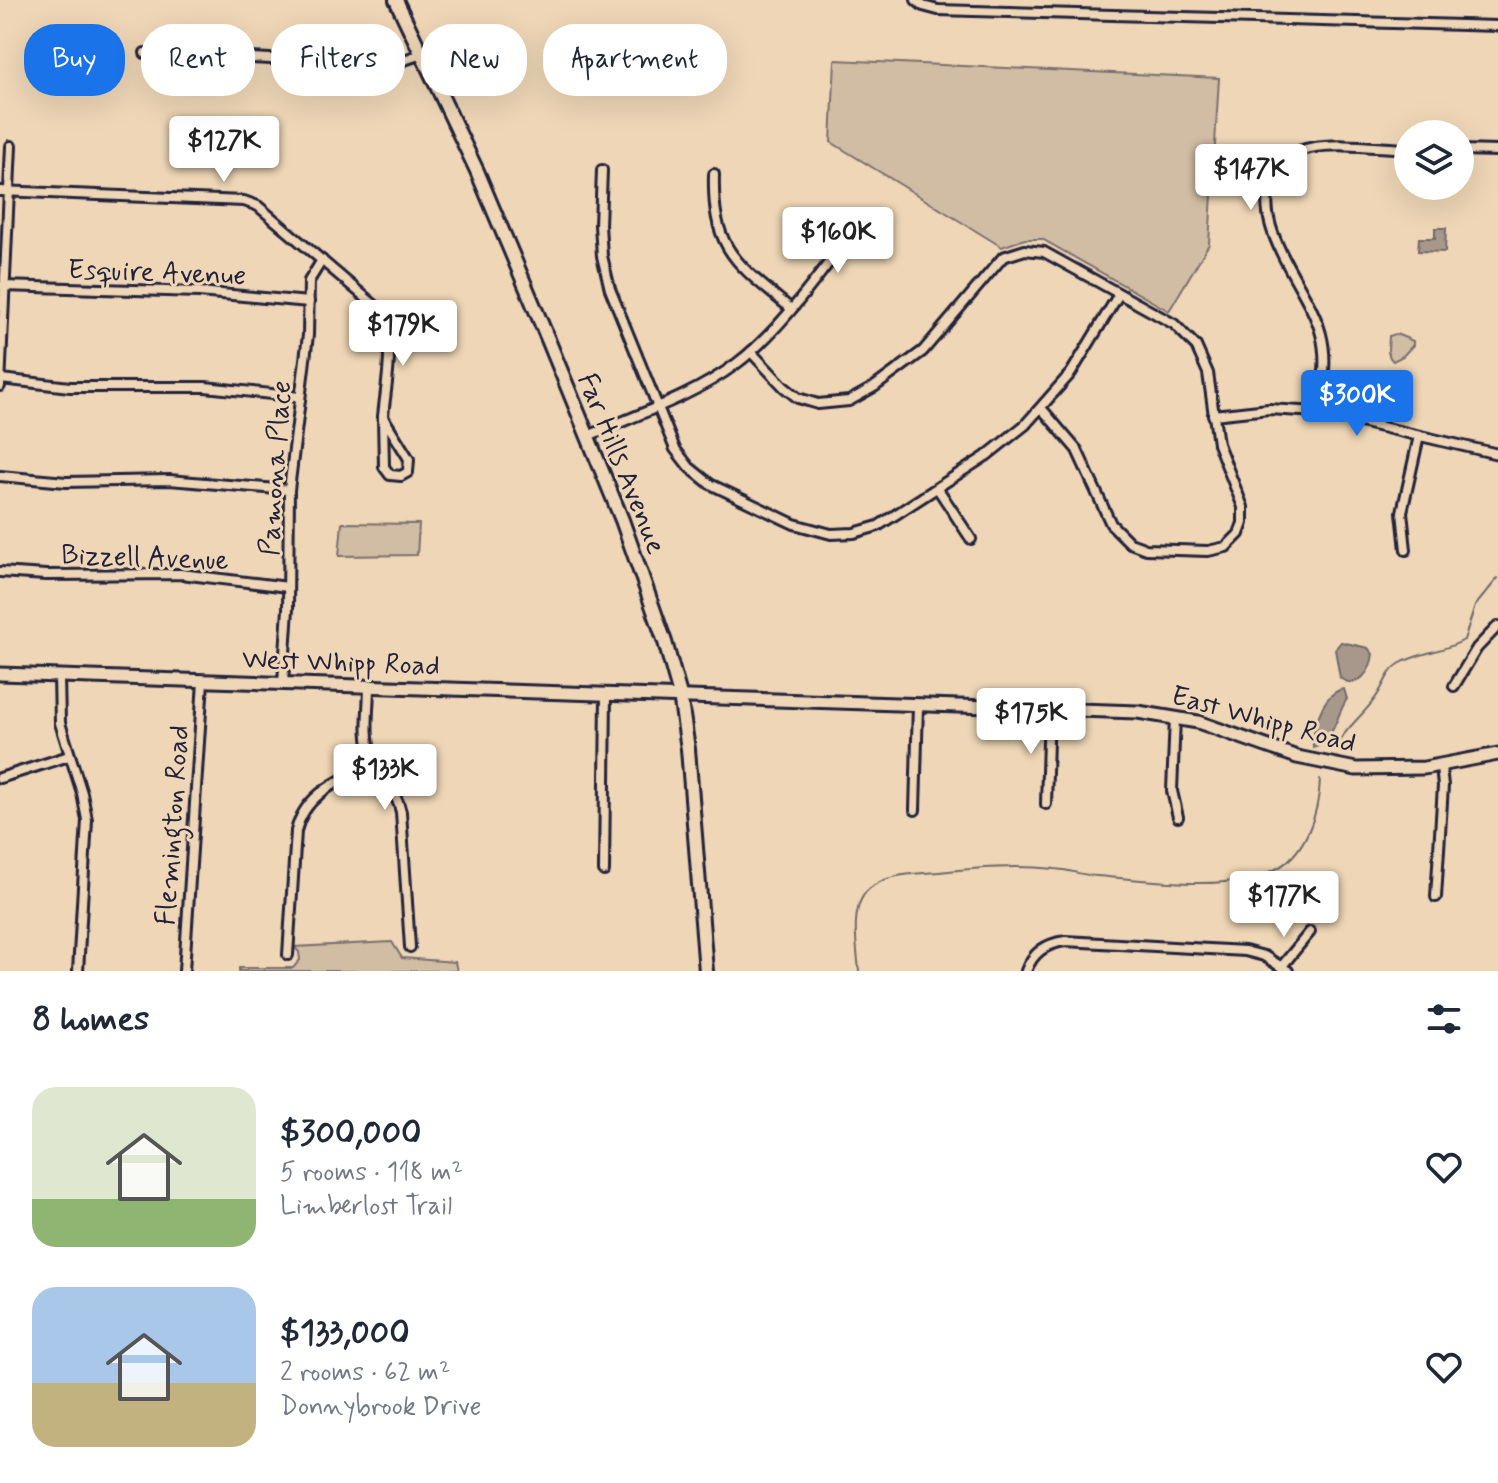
<!DOCTYPE html>
<meta charset="utf-8">
<style>
:root{--surface:#fff;--page:#f2f2f3;--text:#1f2937;--muted:#747a83;--accent:#1a73e8}
body{margin:0;font-family:Mynerve,sans-serif;background:var(--page);color:var(--text);height:100vh;display:flex;flex-direction:column;font-size:30px;white-space:nowrap}
*{box-sizing:border-box;margin:0}
p{font-size:26px;color:var(--muted)}
.icon{flex:none;width:44px;height:44px;fill:none;stroke:currentColor;stroke-width:2;stroke-linecap:round;stroke-linejoin:round}
.map{position:relative;height:971px;overflow:hidden}
.panel{display:flex;flex-direction:column;background:var(--surface);flex:1}
.panel>*{flex:none}
.top-card{position:absolute;left:24px;top:24px;width:800px;height:72px;display:flex;gap:16px}
.tools{position:absolute;left:1394px;top:120px;display:grid;gap:16px}
.tools a{display:grid;place-items:center;width:80px;height:80px;border-radius:50%;background:var(--surface);box-shadow:0 8px 32px #0002;font-size:40px}
.price{position:absolute;translate:-50% -68px;padding:0 18px;border-radius:8px;background:#fff;color:#222;font-size:26px;line-height:52px;filter:drop-shadow(0 2px 4px #0008)}
.price::after{content:'';position:absolute;left:50%;top:48px;width:24px;height:18px;margin-left:-12px;background:inherit;clip-path:polygon(0 0,100% 0,50% 100%)}
.price.active{background:var(--accent);color:#fff}
ul{padding:0;list-style:none}
li{display:flex;align-items:center;gap:24px;height:200px;padding:0 32px}
li span{display:grid;place-items:center;flex:none;width:224px;height:160px;border-radius:24px;color:#555}
li>.icon{margin-inline-start:auto}
span .icon{width:96px;height:96px;fill:#fffc;stroke-width:1}
li b{font-size:34px}
h2{display:flex;justify-content:space-between;align-items:center;height:96px;padding:0 32px;font-size:34px}
.chip{padding:0 28px;border-radius:32px;background:var(--surface);box-shadow:0 8px 32px #0002;font-size:28px;line-height:72px}
.chip.active{background:var(--accent);color:#fff}
.map>svg:first-child{display:block}
.green{fill:#d1bca4;stroke:#7a6f70;stroke-width:2}
.water{fill:#a8988c;stroke:#72696c;stroke-width:2}
.lines{fill:none;stroke-linecap:round;stroke-linejoin:round}
.stream{stroke:#72696c;stroke-width:2}
.street-casing{stroke:#22223b;stroke-width:14}
.secondary-casing{stroke:#22223b;stroke-width:17}
.primary-casing{stroke:#22223b;stroke-width:18}
.street{stroke:#eed6b6;stroke-width:8}
.secondary{stroke:#eed6b6;stroke-width:11}
.primary{stroke:#eed6b6;stroke-width:12}
.labels{text-anchor:middle;stroke-width:6;stroke-linejoin:round;paint-order:stroke}
.street-label{font-size:28px;fill:#22223b;stroke:#eed6b6}
</style>
<div class="map">
<svg width="1498" height="971" viewBox="0 0 1498 971">
<rect width="100%" height="100%" fill="#eed6b6"/>
<filter id="ink" filterUnits="userSpaceOnUse"><feTurbulence type="fractalNoise" baseFrequency=".0125" numOctaves="2"/><feDisplacementMap in="SourceGraphic" scale="16" xChannelSelector="R" yChannelSelector="G"/><feConvolveMatrix kernelMatrix="1 2 1 2 8 2 1 2 1" color-interpolation-filters="sRGB"/></filter>
<g filter="url(#ink)">
<g class="green">
<polygon points="835,60 1219,78 1209,244 1169,311 1042,239 1025,239 1002,247 831,142"/>
<path d="M1396,334L1413,341V345L1403,356L1393,361C1385,354 1389,345 1389,336Z"/>
<polygon points="342,523 419,524 417,555 339,556"/>
<polygon points="392,942 402,958 455,962 457,971 239,971 239,968 293,968 300,960 299,952 294,947"/>
</g>
<g class="water">
<polygon points="1435,228 1446,228 1445,252 1418,251 1419,238 1435,238"/>
<path d="M1341,642L1368,648L1373,654C1371,671 1358,691 1340,678L1335,649Z"/>
<path d="M1344,689L1347,699C1336,715 1334,743 1313,748C1312,730 1322,692 1344,689Z"/>
</g>
<g class="lines">
<g class="stream">
<path d="M1335,748C1345,727 1366,714 1378,694C1385,683 1388,671 1399,664C1419,652 1444,652 1464,640L1475,606L1498,578"/>
<path d="M859,971C857,948 849,906 869,889C887,873 916,874 939,872C978,868 1015,865 1055,869C1069,870 1082,875 1097,876C1146,880 1227,892 1272,871C1306,856 1319,812 1320,779"/>
</g>
<g class="street-casing">
<g id="street">
<polyline points="916,0 923,6 938,10 1498,26"/>
<polyline points="145,53 352,63 398,62 422,54"/>
<polyline points="1460,150 1498,151"/>
<polyline points="602,170 600,225 602,256 610,289 675,449 689,467 710,484 794,524 831,534 854,533 878,526 986,456 1025,425 1071,373 1119,294"/>
<path d="M714,174C712,250 736,263 790,308"/>
<path d="M0,191L244,201L258,206L379,309C397,341 386,382 383,417"/>
<polyline points="3,286 199,292 309,302"/>
<polyline points="751,352 784,387 798,398 818,404 849,401 874,387 923,351 1003,257 1025,250 1044,252 1174,324 1196,346 1208,373 1218,444 1243,507 1243,523 1239,534 1226,547 1208,551 1146,549 1130,543 1111,524 1077,450 1042,409"/>
<polyline points="1,379 70,387 205,387 300,397"/>
<polyline points="0,386 11,146"/>
<path d="M1317,412C1323,385 1328,361 1321,334C1308,284 1244,223 1276,171C1284,159 1297,150 1310,148C1339,142 1378,148 1408,149"/>
<polyline points="1213,415 1269,409 1317,412 1498,454"/>
<polygon points="383,417 409,459 408,472 401,476 390,475 384,467"/>
<path d="M588,436C638,414 692,397 736,364C782,330 825,266 861,221"/>
<polyline points="0,476 66,482 169,480 289,490"/>
<polyline points="938,489 971,539"/>
<polyline points="1406,550 1402,512 1419,436"/>
<polyline points="0,572 46,575 181,574 288,587"/>
<polyline points="59,676 60,723 82,793 87,820 78,971"/>
<polyline points="283,683 288,609 289,490 308,335 309,281 322,260"/>
<path d="M369,686C369,708 364,735 372,756C380,777 396,789 401,812L410,947"/>
<polyline points="1454,686 1477,648 1498,626"/>
<polyline points="1175,717 1172,791 1178,817"/>
<polyline points="0,778 69,756"/>
<polyline points="1046,804 1049,709"/>
<polyline points="915,810 918,705"/>
<polyline points="604,871 606,695"/>
<polyline points="1436,897 1443,786 1441,766"/>
<path d="M288,955L296,831C305,792 342,780 375,762"/>
<polyline points="1282,966 1310,932"/>
<polyline points="184,971 203,681"/>
<path d="M1026,971C1033,952 1046,944 1065,941L1245,951L1264,956L1288,971"/>
</g>
</g>
<g class="secondary-casing">
<polyline id="secondary" points="0,674 1138,712 1198,722 1297,757 1356,769 1424,768 1498,754"/>
</g>
<g class="primary-casing">
<polyline id="primary" points="396,0 477,171 547,337 622,520 665,642 680,695 688,749 706,971"/>
</g>
<use href="#street" class="street"/>
<use href="#secondary" class="secondary"/>
<use href="#primary" class="primary"/>
</g>
</g>
<g class="labels">
<g class="street-label">
<text transform="translate(157 271) rotate(2)" y="10">Esquire Avenue</text>
<text transform="translate(623 463) rotate(68)" y="10">Far Hills Avenue</text>
<text transform="translate(274 468) rotate(-86)" y="10">Pamona Place</text>
<text transform="translate(145 556) rotate(2)" y="10">Bizzell Avenue</text>
<text transform="translate(341 661) rotate(2)" y="10">West Whipp Road</text>
<text transform="translate(1264 718) rotate(15)" y="10">East Whipp Road</text>
<text transform="translate(171 825) rotate(-86)" y="10">Flemington Road</text>
</g>
</g>
</svg>
<div class="tools">
<a><svg class="icon" aria-label="layers" viewBox="0 0 24 24"><path d="M12 4l9 5-9 5-9-5zM3 14l9 5 9-5"/></svg></a>
</div>
<b class="price" style="left:224px;top:184px">$127K</b>
<b class="price" style="left:1251px;top:212px">$147K</b>
<b class="price" style="left:838px;top:275px">$160K</b>
<b class="price" style="left:403px;top:368px">$179K</b>
<b class="price active" style="left:1357px;top:438px">$300K</b>
<b class="price" style="left:1031px;top:756px">$175K</b>
<b class="price" style="left:385px;top:812px">$133K</b>
<b class="price" style="left:1284px;top:939px">$177K</b>
<div class="top-card">
<a class="chip active">Buy</a>
<a class="chip">Rent</a>
<a class="chip">Filters</a>
<a class="chip">New</a>
<a class="chip">Apartment</a>
</div>
</div>
<section class="panel">
<h2>8 homes<svg class="icon" aria-label="filters" viewBox="0 0 24 24"><path d="M4 7h16M4 17h16"/><circle cx="9" cy="7" r="2"/><circle cx="15" cy="17" r="2"/></svg></h2>
<ul>
<li><span style="background:linear-gradient(#dfe7d0 70%,#8fb573 0)"><svg class="icon" aria-label="home" viewBox="0 0 24 24"><path d="M3 11l9-7 9 7M6 9v11h12V9"/></svg></span><div><b>$300,000</b><p>5 rooms · 118 m²</p><p>Limberlost Trail</p></div><svg class="icon" aria-label="heart" viewBox="0 0 24 24"><path d="M12 20l-8-8c-3-5 5-10 8-4 3-6 11-1 8 4z"/></svg></li>
<li><span style="background:linear-gradient(#a9c7e8 60%,#c2b280 0)"><svg class="icon" aria-label="home" viewBox="0 0 24 24"><path d="M3 11l9-7 9 7M6 9v11h12V9"/></svg></span><div><b>$133,000</b><p>2 rooms · 62 m²</p><p>Donnybrook Drive</p></div><svg class="icon" aria-label="heart" viewBox="0 0 24 24"><path d="M12 20l-8-8c-3-5 5-10 8-4 3-6 11-1 8 4z"/></svg></li>
</ul>
</section>
